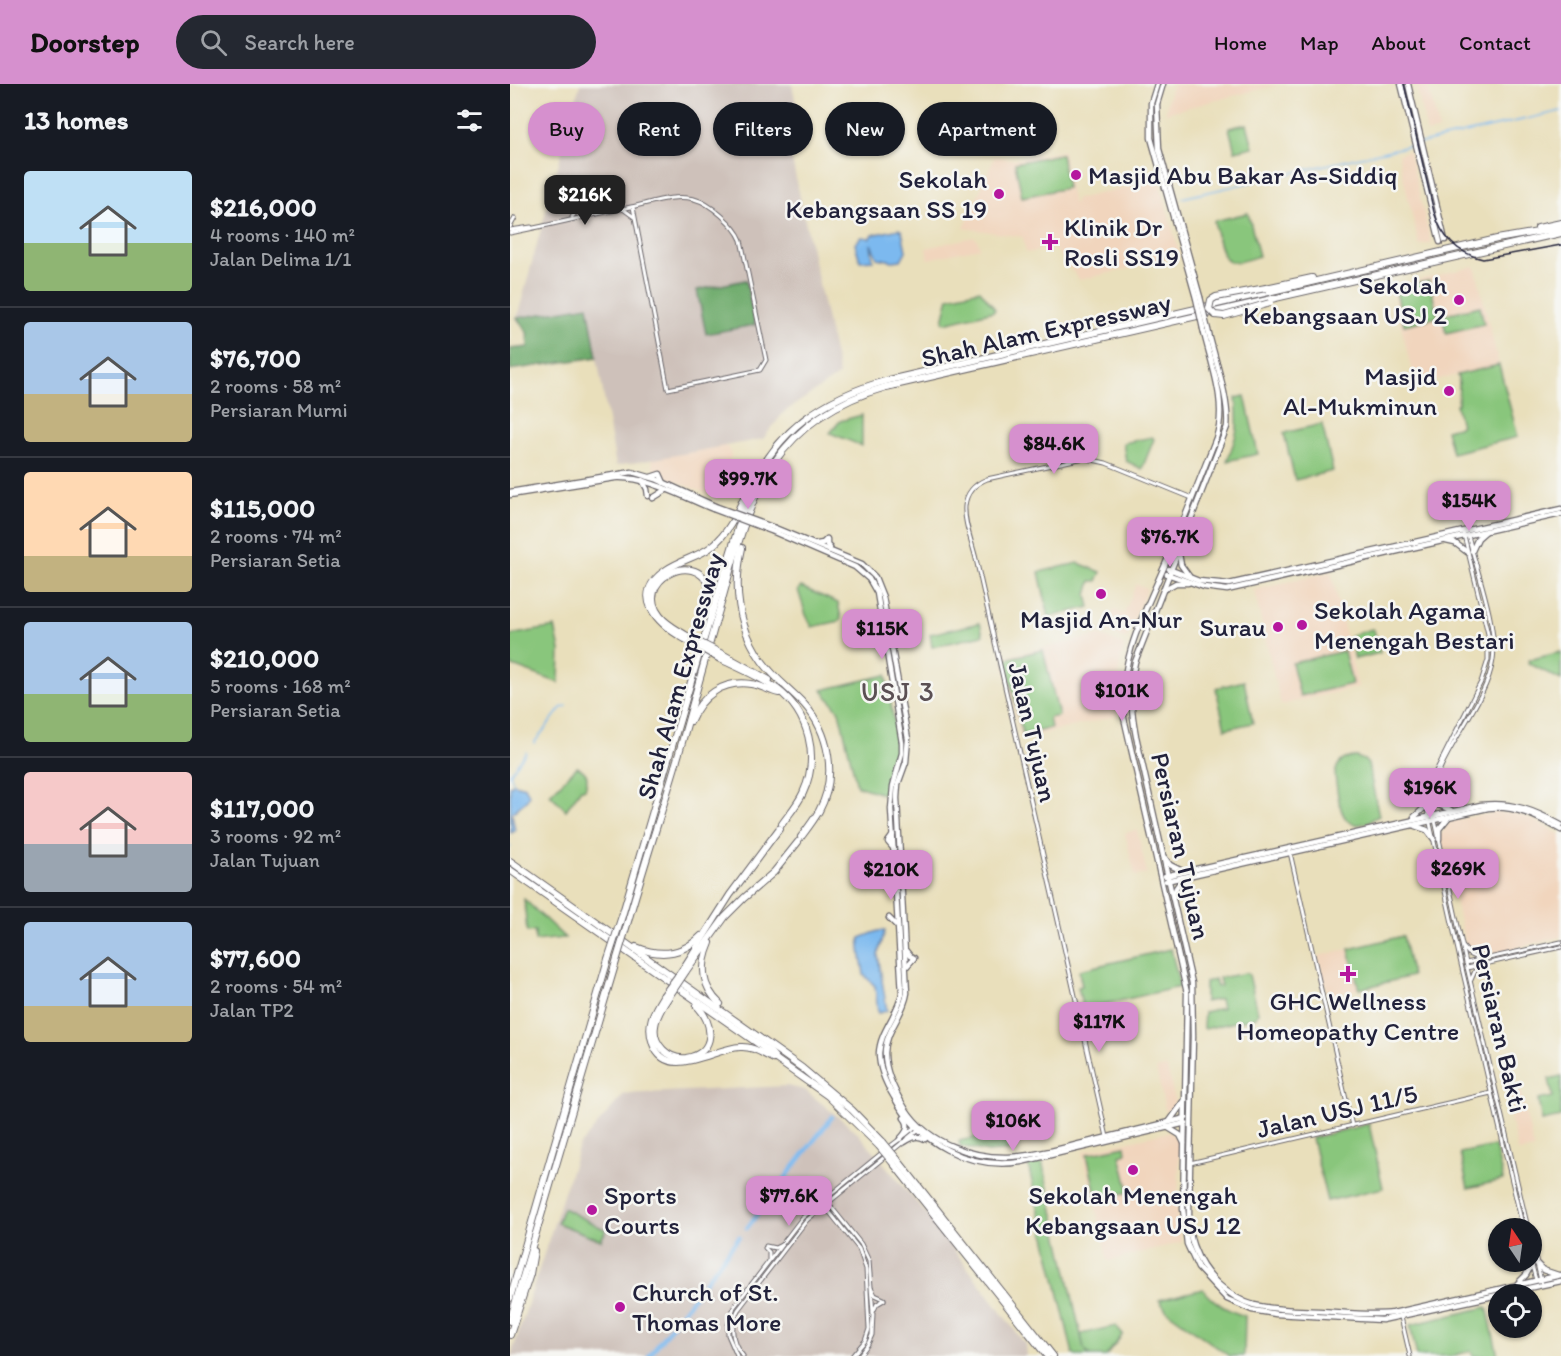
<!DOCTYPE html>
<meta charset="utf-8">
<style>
:root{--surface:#171b24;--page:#242831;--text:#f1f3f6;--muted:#9ea1a6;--line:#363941;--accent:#d690ce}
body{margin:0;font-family:Itim,sans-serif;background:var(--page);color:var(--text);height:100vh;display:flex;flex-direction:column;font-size:22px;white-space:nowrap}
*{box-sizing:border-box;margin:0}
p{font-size:20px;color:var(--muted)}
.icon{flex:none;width:33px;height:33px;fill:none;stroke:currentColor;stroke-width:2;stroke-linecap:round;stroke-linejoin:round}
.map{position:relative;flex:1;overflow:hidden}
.details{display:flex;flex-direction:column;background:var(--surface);width:510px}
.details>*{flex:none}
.top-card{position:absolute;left:18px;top:18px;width:570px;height:54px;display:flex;gap:12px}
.needle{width:39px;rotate:347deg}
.tools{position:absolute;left:978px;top:1134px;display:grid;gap:12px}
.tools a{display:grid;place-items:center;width:54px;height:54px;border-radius:50%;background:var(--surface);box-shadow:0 2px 4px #0004;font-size:30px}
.price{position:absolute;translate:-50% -51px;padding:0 14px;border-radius:12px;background:var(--accent);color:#111;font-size:20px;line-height:39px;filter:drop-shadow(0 2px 3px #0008)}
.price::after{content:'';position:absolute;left:50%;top:36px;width:18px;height:14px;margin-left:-9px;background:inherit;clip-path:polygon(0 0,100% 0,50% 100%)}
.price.on{background:#222;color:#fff}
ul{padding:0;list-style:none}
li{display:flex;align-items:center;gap:18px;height:150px;padding:0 24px}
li+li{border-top:2px solid var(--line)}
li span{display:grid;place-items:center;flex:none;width:168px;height:120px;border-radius:6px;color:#555}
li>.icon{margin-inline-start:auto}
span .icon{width:72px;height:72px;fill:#fffc;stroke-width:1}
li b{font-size:26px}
h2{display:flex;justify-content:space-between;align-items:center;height:72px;padding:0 24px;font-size:26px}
.pill{padding:0 21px;border-radius:27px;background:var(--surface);box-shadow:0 2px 4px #0004;font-size:21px;line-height:54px}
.pill.on{background:var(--accent);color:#111}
header{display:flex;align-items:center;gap:36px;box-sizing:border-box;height:84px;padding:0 30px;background:var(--accent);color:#111}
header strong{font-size:28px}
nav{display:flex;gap:33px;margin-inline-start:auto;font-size:21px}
.search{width:420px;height:54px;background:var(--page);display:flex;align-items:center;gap:15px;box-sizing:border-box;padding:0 21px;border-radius:33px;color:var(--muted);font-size:22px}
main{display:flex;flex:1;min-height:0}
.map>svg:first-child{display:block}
.built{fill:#f1d5bd}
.industrial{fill:#cec1ba}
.green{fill:#89c67c;stroke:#56745c;stroke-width:1.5}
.forest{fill:#6eab6c;stroke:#486654;stroke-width:1.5}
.water{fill:#7cb9ef;stroke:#4f6e95;stroke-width:1.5}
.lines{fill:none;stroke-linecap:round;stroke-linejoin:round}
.stream{stroke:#7cb9ef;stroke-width:1.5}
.river{stroke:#7cb9ef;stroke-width:4.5}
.minor-casing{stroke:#686468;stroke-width:5}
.major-casing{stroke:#686468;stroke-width:7}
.highway-casing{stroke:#686468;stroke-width:8}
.minor{stroke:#fff;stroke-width:3}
.major{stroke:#fff;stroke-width:4.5}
.highway{stroke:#fff;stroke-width:6}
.tram{stroke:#22223b;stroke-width:1.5}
.major-bridge-casing{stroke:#686468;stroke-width:7;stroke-linecap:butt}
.highway-bridge-casing{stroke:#686468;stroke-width:8;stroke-linecap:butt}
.major-bridge{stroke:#fff;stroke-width:4.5}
.highway-bridge{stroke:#fff;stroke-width:6}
.poi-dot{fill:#b5179e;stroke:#f6f6f2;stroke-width:2}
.labels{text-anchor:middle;stroke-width:5;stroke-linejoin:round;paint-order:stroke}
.poi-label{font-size:26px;fill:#22223b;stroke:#f6f6f2;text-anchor:start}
.street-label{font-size:26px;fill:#22223b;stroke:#f6f6f2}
.neighbourhood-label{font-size:27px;letter-spacing:1.5px;fill:#5b5054;stroke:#f6f6f2}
</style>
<header>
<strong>Doorstep</strong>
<div class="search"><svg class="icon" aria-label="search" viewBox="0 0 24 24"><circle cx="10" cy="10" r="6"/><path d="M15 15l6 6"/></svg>Search here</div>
<nav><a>Home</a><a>Map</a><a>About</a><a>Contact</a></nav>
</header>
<main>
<section class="details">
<h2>13 homes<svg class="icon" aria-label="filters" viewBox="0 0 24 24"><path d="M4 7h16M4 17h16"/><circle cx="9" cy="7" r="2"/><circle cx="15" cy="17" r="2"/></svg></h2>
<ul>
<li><span style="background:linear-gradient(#bfe0f5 60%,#8fb573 0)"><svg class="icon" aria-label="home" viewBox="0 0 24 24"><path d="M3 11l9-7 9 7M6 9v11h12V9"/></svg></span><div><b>$216,000</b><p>4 rooms · 140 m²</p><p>Jalan Delima 1/1</p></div></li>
<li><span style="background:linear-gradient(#a9c7e8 60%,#c2b280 0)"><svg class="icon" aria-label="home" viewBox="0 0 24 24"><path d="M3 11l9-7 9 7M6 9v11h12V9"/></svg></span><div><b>$76,700</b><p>2 rooms · 58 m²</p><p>Persiaran Murni</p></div></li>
<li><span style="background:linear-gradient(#ffd9b3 70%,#c2b280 0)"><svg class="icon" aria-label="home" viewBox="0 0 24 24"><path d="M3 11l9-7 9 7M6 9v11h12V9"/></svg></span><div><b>$115,000</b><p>2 rooms · 74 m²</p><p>Persiaran Setia</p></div></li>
<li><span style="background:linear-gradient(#a9c7e8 60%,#8fb573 0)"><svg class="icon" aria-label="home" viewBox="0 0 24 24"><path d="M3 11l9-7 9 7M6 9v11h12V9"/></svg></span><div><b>$210,000</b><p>5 rooms · 168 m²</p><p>Persiaran Setia</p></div></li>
<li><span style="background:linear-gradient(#f6c9c9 60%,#9aa5b1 0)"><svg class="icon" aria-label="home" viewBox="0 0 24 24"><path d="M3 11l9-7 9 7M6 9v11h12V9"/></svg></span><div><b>$117,000</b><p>3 rooms · 92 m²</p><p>Jalan Tujuan</p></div></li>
<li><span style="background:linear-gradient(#a9c7e8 70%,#c2b280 0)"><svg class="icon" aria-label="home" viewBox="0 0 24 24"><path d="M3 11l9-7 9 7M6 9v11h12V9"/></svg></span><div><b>$77,600</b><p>2 rooms · 54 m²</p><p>Jalan TP2</p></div></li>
</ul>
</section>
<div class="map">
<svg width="1051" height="1272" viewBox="0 0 1051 1272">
<rect width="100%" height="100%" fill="#f6f6f2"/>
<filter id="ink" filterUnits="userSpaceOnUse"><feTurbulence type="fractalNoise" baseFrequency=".0167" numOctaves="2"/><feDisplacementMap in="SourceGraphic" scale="12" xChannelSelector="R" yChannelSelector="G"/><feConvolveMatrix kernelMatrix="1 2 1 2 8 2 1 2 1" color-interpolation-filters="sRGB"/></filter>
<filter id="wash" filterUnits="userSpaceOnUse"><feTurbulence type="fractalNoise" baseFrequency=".008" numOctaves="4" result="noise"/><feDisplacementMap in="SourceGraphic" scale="24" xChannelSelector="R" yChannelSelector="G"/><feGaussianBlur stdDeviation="1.35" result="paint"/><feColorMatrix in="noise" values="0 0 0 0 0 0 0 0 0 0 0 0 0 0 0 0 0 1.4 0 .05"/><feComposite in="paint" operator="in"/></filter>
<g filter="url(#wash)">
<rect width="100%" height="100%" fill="#e9dfbb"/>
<g class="built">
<polygon points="663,0 770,0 656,29 657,19"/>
<polygon points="906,0 918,0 929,46 917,49"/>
<polygon points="355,22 360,47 326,54 322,29"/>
<polygon points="553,67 563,121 566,115 649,96 670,172 570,196 544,164 516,169 513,153 454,144 485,72 498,75 508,75"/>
<polygon points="899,67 921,159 909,161 888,70"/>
<polygon points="464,153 467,155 470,164 418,175 416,164"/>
<polygon points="965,182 989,281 905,301 883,208 885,202"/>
<polygon points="214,362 219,364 221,371 208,414 144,389 142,375"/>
<polygon points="821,488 848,603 771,621 744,506"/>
<polygon points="626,500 637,505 616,555 596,548 604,526 614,530"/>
<polygon points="590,551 614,561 606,600 607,632 511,655 492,573"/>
<polygon points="943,677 958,685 940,718 934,716 928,707"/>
<polygon points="988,728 1007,730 1021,735 1051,751 1051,853 970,873 956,863 930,752 940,737"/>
<polygon points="627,746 637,790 625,792 615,749"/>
<polygon points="839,865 849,905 818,912 808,872"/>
<polygon points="657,983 665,1017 662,1024 656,1029 646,985"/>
<polygon points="1010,1004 1024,1065 1008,1068 1000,1033 1004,1032 999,1007"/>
<polygon points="659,1048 670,1056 667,1138 672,1158 598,1177 573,1068"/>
</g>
<g class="industrial">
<polygon points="70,0 282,0 291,45 276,45 277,53 329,291 274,328 253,355 106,382 78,222 7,234"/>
<polygon points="277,1002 295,1006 347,1048 420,1134 515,1260 516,1272 1,1272 69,1062 114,1010"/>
</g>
<g class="green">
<polygon points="737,40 743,63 725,67 719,44"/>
<polygon points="551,70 557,104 512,113 505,79"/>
<path d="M738,129L749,172C742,174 727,180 720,178C710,174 706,146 704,137Z"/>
<polygon points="919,197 928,233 894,241 886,208 894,202"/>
<polygon points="470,206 485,225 484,227 435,239 433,237 439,213"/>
<polygon points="970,222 974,240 936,249 932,231"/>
<polygon points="989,281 1008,353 942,369 936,346 951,342 946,320 948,320 949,299 947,291"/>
<path d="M735,312L748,370L717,377C728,349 729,344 726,314Z"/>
<polygon points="352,331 352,362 320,349 330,337"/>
<polygon points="812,340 823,387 785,396 774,349"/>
<polygon points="642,353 644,355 632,385 616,377 613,359"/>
<polygon points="568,479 591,488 587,497 581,497 577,511 580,523 539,533 529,488"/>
<polygon points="291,503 328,519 331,534 330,537 302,543 296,531 288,506"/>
<polygon points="470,539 473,551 422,563 420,550"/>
<polygon points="45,543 50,566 49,599 0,581 0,551"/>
<polygon points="862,545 864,546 870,569 845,575 840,553 842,551"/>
<polygon points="533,566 549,632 539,634 541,644 513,651 495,575"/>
<polygon points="834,567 842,600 790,612 782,579"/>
<polygon points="1051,568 1051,596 1018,579 1019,576"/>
<polygon points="376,591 388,661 387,673 376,711 347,702 329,627 312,606"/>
<polygon points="734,597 743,639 715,645 706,604"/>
<path d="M846,673L854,676L858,680L869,732C863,734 859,739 852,740C828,746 828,707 825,692C826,679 834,673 846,673Z"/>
<path d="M67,683C79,688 78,694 75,705H71L56,726L40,710Z"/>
<polygon points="14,815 55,854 25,857 25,847 17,848"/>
<polygon points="893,852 902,892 849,905 839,865"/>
<polygon points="661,865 670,903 573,925 568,903 572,902 569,888 570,886"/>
<polygon points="736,889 739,891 748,929 746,933 695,945 693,943 694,928 712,924 710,915 695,918 695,898 705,895 707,903 711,902 709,894"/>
<polygon points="1051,992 1051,1033 1032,1037 1028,1016 1043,1013 1039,995"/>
<polygon points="859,1040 873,1104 817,1117 802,1054"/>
<polygon points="496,1047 501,1048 505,1066 478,1068 450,1062 449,1057"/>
<polygon points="615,1062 616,1069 610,1071 619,1108 587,1116 577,1070"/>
<polygon points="985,1062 993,1096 958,1104 950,1069"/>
<polygon points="532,1077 574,1265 571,1250 606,1242 613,1250 596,1272 580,1272 575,1266 579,1272 566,1272 563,1270 518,1081"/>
<polygon points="53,1124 96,1146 91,1156 47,1139"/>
<path d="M693,1205C704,1219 718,1227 735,1232L734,1272H719L657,1227L649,1216Z"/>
<polygon points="977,1223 988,1272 963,1272 961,1267 941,1272 907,1272 900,1241"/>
</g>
<g class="forest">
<polygon points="236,196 245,241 196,250 187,206"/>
<polygon points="78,222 87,273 0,286 0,265 18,263 17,248 7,234"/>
</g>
<g class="water">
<polygon points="389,145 392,147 396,167 391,176 383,177 367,174 361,160 363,176 350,177 345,160 351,153 360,154 362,151"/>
<polygon points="4,700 15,703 19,710 17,716 2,729 5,747 1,749 0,702"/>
<path d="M368,847H375L368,871L377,927L368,929L365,902L354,891C353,880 348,863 350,854Z"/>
</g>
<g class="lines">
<g class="stream">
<polyline points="672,114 1051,27"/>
<polyline points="24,659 51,624 57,622"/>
<polyline points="4,700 0,690 16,668"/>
<polyline points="0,763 1,762"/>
</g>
<g class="river">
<polyline points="237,1144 322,1033"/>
<polyline points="139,1272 229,1153"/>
</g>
</g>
</g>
<g filter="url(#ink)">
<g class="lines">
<g class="minor-casing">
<g id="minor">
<polyline points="113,125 124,133"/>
<polyline points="62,133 71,122 81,129"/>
<polyline points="0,143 5,134"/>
<polyline points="0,146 21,143"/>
<path d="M0,149C40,141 80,131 121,123C141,119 163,110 184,115C200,119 225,141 231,156L256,276L250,286L158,305L123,123"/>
<polyline points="953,447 978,550 978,576 971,598 918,703 916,721 951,880 1013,1144"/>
<path d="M958,451C966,484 988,544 983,576C976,623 924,672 921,718L956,879L1018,1144"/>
<polyline points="779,764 842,1042"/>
<polyline points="953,863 960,871 969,875"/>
<polyline points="956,879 1051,858"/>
<polyline points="957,884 1051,863"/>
<polyline points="961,896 965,887 971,882"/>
<polyline points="395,1051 406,1042"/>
<path d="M597,1053L466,475C459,445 440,410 477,395L574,374L596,379L682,414"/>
<polyline points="398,1054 409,1045"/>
<polyline points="378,1064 390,1055"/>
<polyline points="382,1067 393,1058"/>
<polyline points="680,1079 981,1009"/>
<polyline points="315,1115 351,1160 359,1177 363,1229 362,1251 358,1260 349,1272"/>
<polyline points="313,1120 349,1165 356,1185 359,1245 355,1257 342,1272"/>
<polyline points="306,1127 319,1128"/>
<polyline points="1022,1158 1032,1201"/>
<polyline points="256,1162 265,1164 271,1161"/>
<polyline points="255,1164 259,1168 259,1176"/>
<polyline points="1021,1178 1026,1196"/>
<polyline points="362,1205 365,1211 374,1215"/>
<polyline points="363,1228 367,1220 374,1216"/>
<polyline points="891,1233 900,1272"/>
<polyline points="227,1272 218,1251 218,1241 224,1223 292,1134 373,1068"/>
<path d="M233,1272C221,1258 220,1242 228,1226L297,1136L377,1071"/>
</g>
</g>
<g class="major-casing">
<g id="major">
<polyline points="647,0 641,19 641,54 686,214"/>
<polyline points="653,0 647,20 649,65 690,213"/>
<polyline points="891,0 930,158"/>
<polyline points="898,0 935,156"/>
<path d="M693,245C701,280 718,320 706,354C689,397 673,439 655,481C634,529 607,580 614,634L677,909L673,1125L677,1160L688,1184L717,1215L742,1226L766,1230L872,1236L988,1211"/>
<path d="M698,246C704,273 720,316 717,343L625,578C619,605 621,626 626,652L682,899L683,952L679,1125C679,1139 679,1153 685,1166C694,1191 719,1214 744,1221C765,1226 788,1226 809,1227C833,1228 859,1232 883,1229L1051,1191"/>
<polyline points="141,393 150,390 154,399"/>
<polyline points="132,396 137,405 138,412"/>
<polyline points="0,408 122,388 146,395 205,422"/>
<path d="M0,411L105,394C137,392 173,413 203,425"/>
<polyline points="143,414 156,406"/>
<path d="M265,444L352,480L365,493L373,513L398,655L396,678L388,700L387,714L397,909C394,931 375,947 375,969C375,987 385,1008 395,1024C407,1043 423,1055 444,1063C492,1083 530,1069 578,1058C610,1050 643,1042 676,1034"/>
<path d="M264,448L345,483L359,495L367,509L392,659V669L383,702L381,725L392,909C388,931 370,947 369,969C369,984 376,1000 384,1013C409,1059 458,1086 511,1078L676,1039"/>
<polyline points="936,457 945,459 957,468"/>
<polyline points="307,460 313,459 317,455 317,461 320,464"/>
<polyline points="962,467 968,454 976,447"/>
<polyline points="669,470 671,481 679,492"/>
<polyline points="659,485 689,497 719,500 1051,425"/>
<polyline points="657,490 694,503 717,506 1051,430"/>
<polyline points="655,505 666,499 678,499"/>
<polyline points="922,710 926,720 941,726"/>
<polyline points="904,733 913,725 916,716"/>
<polyline points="905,742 917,746 924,755"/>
<polyline points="383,751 378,758 384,765"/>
<polyline points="929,755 929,745 938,734"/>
<polyline points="655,774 660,781 672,787"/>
<path d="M655,792L971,721C1002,717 1025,727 1051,741"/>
<path d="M656,797L978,724C1005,721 1028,733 1051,746"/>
<polyline points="663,813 666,804 673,794"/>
<polyline points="379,834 388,843"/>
<polyline points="396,867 400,872 404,874 397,882"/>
<polyline points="659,1038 675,1016"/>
<polyline points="657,1043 670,1051 674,1059"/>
<path d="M390,1055C396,1049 401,1042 394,1034"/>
<path d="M393,1059C401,1054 406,1050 415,1055"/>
<polyline points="1027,1180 1033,1186 1048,1191"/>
<polyline points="1008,1199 1016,1191 1022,1180"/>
<polyline points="991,1210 1051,1197"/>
</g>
</g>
<g class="highway-casing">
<g id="highway">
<polyline points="1028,144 1051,139"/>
<polyline points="756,204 802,194"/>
<path d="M232,464C223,504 228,543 252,577C264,594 280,605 294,620C319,648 328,692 309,727C304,736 297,745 291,753"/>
<path d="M177,552C168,546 157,541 150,532C122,497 186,464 199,503C202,512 199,522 198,531"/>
<path d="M175,555C147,540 119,511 156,486C170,476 188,473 201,463C219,449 227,429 236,409"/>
<polyline points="212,570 259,596"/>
<path d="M210,575C229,584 251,593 267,605C299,629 310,673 293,709C288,720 279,730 272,740"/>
<path d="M181,637C191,612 213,596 241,600C251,601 259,607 269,609"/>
<polyline points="0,777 292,984 342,1026 373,1058"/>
<polyline points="0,786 260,968 267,976 318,1012 369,1062"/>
<path d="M112,832L188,574L238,412C264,347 313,313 379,296L987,155L1051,144"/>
<path d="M119,834C135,778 153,724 169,669C182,624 194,578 207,533C221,486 235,421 263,380C290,340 329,316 376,303L1051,149"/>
<path d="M200,859C190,882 191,902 210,920"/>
<path d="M126,863C150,873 172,871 191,852"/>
<polyline points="173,885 220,811 269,745"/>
<polyline points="176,887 215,833 234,814 264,788 288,758"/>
<path d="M153,912C143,928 136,941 143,960C157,998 204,964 230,963C243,962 253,970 264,975"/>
<path d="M156,917C151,925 146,933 145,942C142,960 159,976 176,974C207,969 204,938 186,921"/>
<polyline points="387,1075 543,1272"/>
<polyline points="383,1079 537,1272"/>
<polyline points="0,1214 98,875"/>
<polyline points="0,1237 105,881"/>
<polyline points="0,1251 20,1190 24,1167"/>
</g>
</g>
<use href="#minor" class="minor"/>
<use href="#major" class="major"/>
<use href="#highway" class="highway"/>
<path class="tram" d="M894,0L924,128C932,154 947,169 973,175L1051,161"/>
<g class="major-bridge-casing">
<g id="major-bridge">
<polyline points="690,213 698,246"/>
<polyline points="686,214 693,245"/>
<polyline points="205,422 265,444"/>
<polyline points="203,425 264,448"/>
</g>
</g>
<g class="highway-bridge-casing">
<g id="highway-bridge">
<polyline points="756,204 706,213 701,216 699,225 705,231 714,232 760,219"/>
<polyline points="177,552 212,570"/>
<polyline points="175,555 210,575"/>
<polyline points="98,875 112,832"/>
<polyline points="105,881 119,834"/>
<polyline points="153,912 173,885"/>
<polyline points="156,917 176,887"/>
<polyline points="373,1058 387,1075"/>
<polyline points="369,1062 383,1079"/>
</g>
</g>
<use href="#major-bridge" class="major-bridge"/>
<use href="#highway-bridge" class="highway-bridge"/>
</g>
</g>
<g class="poi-dot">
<circle cx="566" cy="91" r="6"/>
<circle cx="489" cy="110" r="6"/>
<path d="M537 149h6v6h6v6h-6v6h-6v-6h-6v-6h6z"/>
<circle cx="949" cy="216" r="6"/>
<circle cx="939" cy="307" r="6"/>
<circle cx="591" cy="510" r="6"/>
<circle cx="792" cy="541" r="6"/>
<circle cx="768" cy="543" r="6"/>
<path d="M835 881h6v6h6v6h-6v6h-6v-6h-6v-6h6z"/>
<circle cx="623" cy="1086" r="6"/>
<circle cx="82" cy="1126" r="6"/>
<circle cx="110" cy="1223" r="6"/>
</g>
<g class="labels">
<g class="poi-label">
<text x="578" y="100">Masjid Abu Bakar As-Siddiq</text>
<text x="477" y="104" text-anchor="end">Sekolah<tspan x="477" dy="30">Kebangsaan SS 19</tspan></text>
<text x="554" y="152">Klinik Dr<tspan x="554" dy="30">Rosli SS19</tspan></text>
<text x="937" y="210" text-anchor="end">Sekolah<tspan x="937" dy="30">Kebangsaan USJ 2</tspan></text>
<text x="927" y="301" text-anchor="end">Masjid<tspan x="927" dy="30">Al-Mukminun</tspan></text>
<text x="804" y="535">Sekolah Agama<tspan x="804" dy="30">Menengah Bestari</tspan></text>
<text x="591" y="544" text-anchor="middle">Masjid An-Nur</text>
<text x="756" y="552" text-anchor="end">Surau</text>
<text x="838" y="926" text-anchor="middle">GHC Wellness<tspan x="838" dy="30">Homeopathy Centre</tspan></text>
<text x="94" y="1120">Sports<tspan x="94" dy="30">Courts</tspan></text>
<text x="623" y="1120" text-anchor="middle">Sekolah Menengah<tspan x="623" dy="30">Kebangsaan USJ 12</tspan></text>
<text x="122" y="1217">Church of St.<tspan x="122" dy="30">Thomas More</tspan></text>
</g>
<g class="street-label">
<text transform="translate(536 246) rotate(-13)" y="9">Shah Alam Expressway</text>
<text transform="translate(170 592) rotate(-74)" y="9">Shah Alam Expressway</text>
<text transform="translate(523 648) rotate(77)" y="9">Jalan Tujuan</text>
<text transform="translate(671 762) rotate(77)" y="9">Persiaran Tujuan</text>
<text transform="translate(990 944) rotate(77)" y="9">Persiaran Bakti</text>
<text transform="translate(827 1027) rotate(-13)" y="9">Jalan USJ 11/5</text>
</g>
<g class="neighbourhood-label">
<text x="388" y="617">USJ 3</text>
</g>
</g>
</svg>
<div class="tools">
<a><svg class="needle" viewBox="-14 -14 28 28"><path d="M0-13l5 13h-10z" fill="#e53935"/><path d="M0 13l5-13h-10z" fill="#9ea1a6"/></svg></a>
<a><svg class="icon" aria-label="locate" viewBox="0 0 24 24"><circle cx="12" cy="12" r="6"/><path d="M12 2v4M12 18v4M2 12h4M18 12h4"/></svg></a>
</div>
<b class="price on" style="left:75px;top:142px">$216K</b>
<b class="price" style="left:544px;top:391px">$84.6K</b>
<b class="price" style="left:238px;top:426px">$99.7K</b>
<b class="price" style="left:959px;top:448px">$154K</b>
<b class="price" style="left:660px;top:484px">$76.7K</b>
<b class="price" style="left:372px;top:576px">$115K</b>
<b class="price" style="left:612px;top:638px">$101K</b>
<b class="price" style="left:920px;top:735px">$196K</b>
<b class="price" style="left:948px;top:816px">$269K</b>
<b class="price" style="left:381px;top:817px">$210K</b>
<b class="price" style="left:589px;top:969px">$117K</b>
<b class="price" style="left:503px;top:1068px">$106K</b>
<b class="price" style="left:279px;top:1143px">$77.6K</b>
<div class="top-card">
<a class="pill on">Buy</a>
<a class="pill">Rent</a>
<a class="pill">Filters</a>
<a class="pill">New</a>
<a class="pill">Apartment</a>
</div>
</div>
</main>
